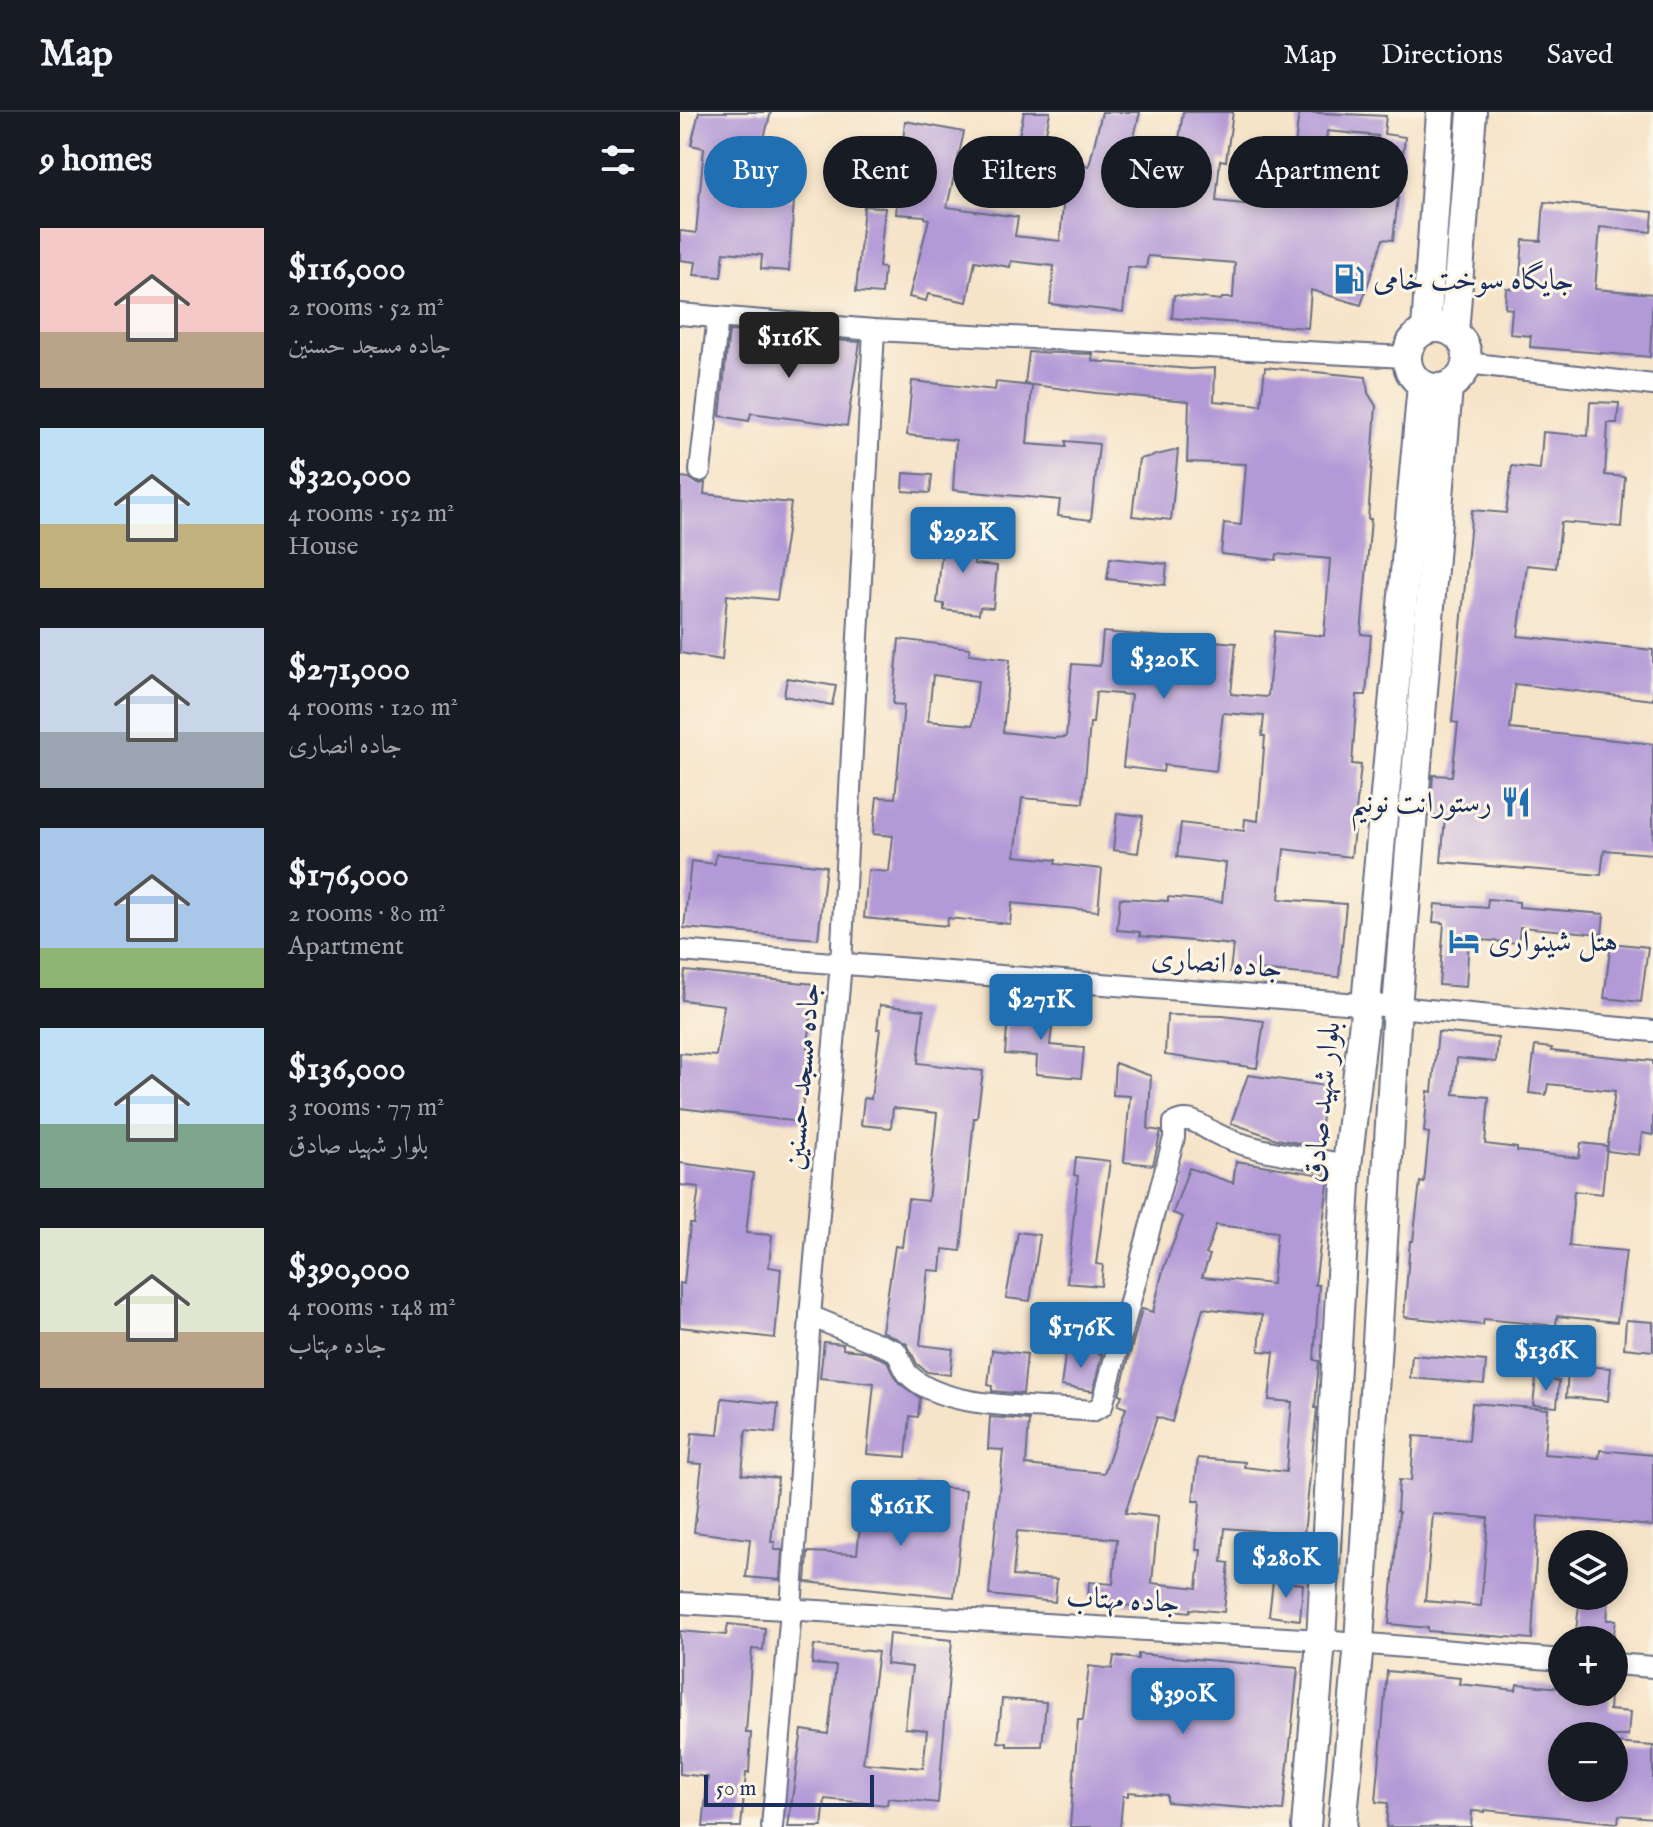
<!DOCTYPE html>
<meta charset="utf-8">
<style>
:root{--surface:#171b24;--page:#242831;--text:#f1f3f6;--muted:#9ea1a6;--line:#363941;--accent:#1f6fb2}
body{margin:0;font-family:"IM FELL English",Amiri,serif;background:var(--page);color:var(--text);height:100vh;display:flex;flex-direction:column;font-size:30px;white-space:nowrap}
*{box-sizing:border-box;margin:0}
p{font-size:26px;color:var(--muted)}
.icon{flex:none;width:44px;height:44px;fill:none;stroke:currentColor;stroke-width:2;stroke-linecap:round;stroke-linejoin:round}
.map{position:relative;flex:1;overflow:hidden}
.sheet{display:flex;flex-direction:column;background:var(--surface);width:680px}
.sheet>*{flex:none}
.banner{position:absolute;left:24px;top:24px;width:760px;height:72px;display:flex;gap:16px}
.tools{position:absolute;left:868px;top:1418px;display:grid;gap:16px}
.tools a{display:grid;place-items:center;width:80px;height:80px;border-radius:50%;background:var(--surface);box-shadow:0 4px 12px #0003;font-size:40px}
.scale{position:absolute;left:24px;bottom:20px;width:170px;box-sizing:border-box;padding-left:8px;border:4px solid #1b2f5e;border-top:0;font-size:22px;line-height:28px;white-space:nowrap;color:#1b2f5e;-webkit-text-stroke:6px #fcf5e5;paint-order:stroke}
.price{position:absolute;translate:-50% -68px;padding:0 18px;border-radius:8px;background:var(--accent);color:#fff;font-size:26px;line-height:52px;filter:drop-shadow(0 2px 4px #0008)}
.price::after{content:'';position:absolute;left:50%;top:48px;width:24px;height:18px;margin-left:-12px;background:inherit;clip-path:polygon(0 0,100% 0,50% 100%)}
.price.current{background:#222;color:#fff}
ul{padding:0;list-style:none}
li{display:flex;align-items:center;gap:24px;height:200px;padding:0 40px}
li span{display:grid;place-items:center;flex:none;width:224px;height:160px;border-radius:0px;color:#555}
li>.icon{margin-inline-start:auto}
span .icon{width:96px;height:96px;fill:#fffc;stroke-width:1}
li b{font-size:34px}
h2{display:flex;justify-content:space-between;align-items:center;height:96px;padding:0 40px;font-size:34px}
.chip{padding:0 28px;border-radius:36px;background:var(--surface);box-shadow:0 4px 12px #0003;font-size:28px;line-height:72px}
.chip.current{background:var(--accent);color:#fff}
header{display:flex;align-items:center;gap:48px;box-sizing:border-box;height:112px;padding:0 40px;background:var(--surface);border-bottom:2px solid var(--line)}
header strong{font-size:38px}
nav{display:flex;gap:44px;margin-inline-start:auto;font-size:28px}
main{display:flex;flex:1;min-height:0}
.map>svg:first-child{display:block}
.building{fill:#b299d7;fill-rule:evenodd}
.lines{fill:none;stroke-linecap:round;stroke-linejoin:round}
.minor-casing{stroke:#686e83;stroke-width:24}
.secondary-casing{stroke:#686e83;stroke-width:32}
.minor{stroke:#fff;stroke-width:20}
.secondary{stroke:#fff;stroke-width:28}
.labels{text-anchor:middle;stroke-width:6;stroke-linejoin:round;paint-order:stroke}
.poi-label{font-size:30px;fill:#1b2f5e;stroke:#fcf5e5;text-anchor:start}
.street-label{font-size:30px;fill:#1b2f5e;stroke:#fcf5e5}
</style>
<header>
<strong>Map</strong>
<nav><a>Map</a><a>Directions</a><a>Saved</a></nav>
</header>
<main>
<section class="sheet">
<h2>9 homes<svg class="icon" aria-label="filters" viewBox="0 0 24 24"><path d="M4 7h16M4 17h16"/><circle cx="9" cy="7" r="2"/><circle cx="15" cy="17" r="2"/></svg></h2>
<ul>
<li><span style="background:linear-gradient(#f6c9c9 65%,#b9a48a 0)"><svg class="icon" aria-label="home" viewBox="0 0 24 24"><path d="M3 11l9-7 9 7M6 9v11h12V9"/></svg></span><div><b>$116,000</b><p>2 rooms · 52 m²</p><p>جاده مسجد حسنین</p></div></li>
<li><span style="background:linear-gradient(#bfe0f5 60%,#c2b280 0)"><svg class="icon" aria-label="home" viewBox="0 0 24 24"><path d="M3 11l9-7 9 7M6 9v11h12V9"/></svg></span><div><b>$320,000</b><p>4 rooms · 152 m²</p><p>House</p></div></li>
<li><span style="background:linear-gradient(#c9d6e8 65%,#9aa5b1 0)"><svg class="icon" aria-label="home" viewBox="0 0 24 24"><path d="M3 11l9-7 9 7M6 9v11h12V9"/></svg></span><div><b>$271,000</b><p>4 rooms · 120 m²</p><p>جاده انصاری</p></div></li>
<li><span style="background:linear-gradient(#a9c7e8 75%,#8fb573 0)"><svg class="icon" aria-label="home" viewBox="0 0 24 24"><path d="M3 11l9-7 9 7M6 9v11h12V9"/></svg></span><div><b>$176,000</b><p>2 rooms · 80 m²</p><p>Apartment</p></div></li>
<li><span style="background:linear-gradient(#bfe0f5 60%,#7fa58c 0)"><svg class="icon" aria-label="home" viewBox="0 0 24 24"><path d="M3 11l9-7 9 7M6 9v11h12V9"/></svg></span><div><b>$136,000</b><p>3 rooms · 77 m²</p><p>بلوار شهید صادق</p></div></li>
<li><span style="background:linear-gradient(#dfe7d0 65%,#b9a48a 0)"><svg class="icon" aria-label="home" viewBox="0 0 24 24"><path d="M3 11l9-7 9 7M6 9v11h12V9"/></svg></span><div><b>$390,000</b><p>4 rooms · 148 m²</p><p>جاده مهتاب</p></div></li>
</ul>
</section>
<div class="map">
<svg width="973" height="1715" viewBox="0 0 973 1715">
<rect width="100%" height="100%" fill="#fcf5e5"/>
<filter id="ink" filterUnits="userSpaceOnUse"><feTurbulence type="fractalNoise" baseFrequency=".0125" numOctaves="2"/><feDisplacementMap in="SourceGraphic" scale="16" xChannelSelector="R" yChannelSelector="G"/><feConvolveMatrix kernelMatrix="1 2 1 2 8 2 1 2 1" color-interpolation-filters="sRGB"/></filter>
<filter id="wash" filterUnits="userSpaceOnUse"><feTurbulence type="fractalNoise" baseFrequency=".006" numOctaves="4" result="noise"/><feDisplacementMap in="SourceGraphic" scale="32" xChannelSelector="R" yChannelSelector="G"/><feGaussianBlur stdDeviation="1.8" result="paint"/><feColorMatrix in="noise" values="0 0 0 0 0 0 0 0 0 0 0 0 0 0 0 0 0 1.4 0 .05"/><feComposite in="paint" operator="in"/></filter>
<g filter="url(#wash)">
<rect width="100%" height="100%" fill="#f6e4c9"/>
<g id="blocks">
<g class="building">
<polygon points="19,0 91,0 68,85 114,88 109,159 81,157 82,143 44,140 41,165 14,163 16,150 0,148 0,119 16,121 24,36 11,33"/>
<polygon points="344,0 370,0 357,67 318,59 324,30 337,33"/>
<path d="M422,0H460L448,49L495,55L503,0H553L546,49L540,48L536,89L573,93L577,56L612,59L619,0L706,4L704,22L725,25L713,128L703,127L681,193L631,178L628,216L492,206L494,183L541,188L542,186H553L555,151L468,144L466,156L448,155L443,200L370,192L374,154L331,149L330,155L295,149L287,190L248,182L246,189L229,185L249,107L245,106V104L216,102L225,9L284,20L267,95L338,105L335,124L380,129L384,83L388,84L397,51L409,54ZM647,19L698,24L693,68L643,62Z"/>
<polygon points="864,90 973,100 971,120 920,115 915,177 973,182 970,245 850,235 851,224 830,222 832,197 825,196 826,176 839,177 843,128 861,129"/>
<polygon points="184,94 205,96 199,155 204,156 202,182 176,180"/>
<polygon points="49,219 85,222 84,235 130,240 132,226 180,230 167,314 71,301 69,309 40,304"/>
<path d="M349,240L413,242L412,249L511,257L535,256L534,289L581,293L585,255L686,265L688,281L696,294L688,407H691L681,522L691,523L686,583H677L672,652L681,653L671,745L604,737L599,787L666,792L659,865L576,858L575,862L550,860L553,833L460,824V820L437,818L440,786L488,789V785L542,790L546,751L497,745L501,711L564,719L565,707L578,709L585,624H582L584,604L543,601L536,659L484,653L483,660L443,655L451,583L416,580L413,611H410L403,691L342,686L335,744L376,748L375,752L422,757L418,799L332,791L330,812L268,806L267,814L184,806L188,758L209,760L213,724L193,722L197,685L215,686L224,593L213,592L219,527L290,536L289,542L330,547L323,620L374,626L386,625L392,552L420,554L423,520L556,531L551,582L586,585L588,583L594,519L644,524L650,447L597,442L596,448L541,442L544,411L561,413L566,352L507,350L509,289L416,281L345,272ZM253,563L298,569L293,613L248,609Z"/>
<polygon points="232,269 315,278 316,270 352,274 347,332 386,335 386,329 419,332 411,408 378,404 380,388 273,378 276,328 227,323"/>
<polygon points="910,290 939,291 937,311 928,311 925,363 945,365 941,415 881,410 876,456 847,453 838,524 973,538 973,588 835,572 830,617 973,632 973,742 924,738 921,763 761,750 765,706 750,704 753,663 772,664 778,611 772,610 792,398 826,401 832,354 860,357 863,320 908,324"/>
<polygon points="498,338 491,408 452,404 459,347"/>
<polygon points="224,361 252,363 250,381 223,379"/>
<polygon points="1,365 9,366 18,372 25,371 24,382 111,391 97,488 47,483 42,548 0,541"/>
<polygon points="265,404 282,405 278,444 295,446 294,452 317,454 313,496 300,495 299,502 264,498 264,492 257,491"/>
<polygon points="430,446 487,452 485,473 427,467"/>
<polygon points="107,566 156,574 152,593 104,584"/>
<polygon points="437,701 463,704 458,741 433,738"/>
<polygon points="36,742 146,754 138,827 4,816 11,749 35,752"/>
<polygon points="808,787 839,790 839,795 924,802 922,822 840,815 838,831 789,827 786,875 759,873 764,811 753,810 755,792 807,796"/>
<polygon points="931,831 968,835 961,890 924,886"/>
<polygon points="5,859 134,872 121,1010 0,996 0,941 36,944 44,893 2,888"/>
<polygon points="329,892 374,897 370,933 404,936 401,966 356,962 357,944 325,942"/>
<polygon points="200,893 244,898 238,951 303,959 297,1006 294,1006 281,1139 263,1137 261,1159 248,1158 240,1233 273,1237 270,1263 247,1260 237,1252 227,1232 202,1219 215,1134 222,1135 228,1087 248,1089 257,1001 213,996 211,1016 181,1013 184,986 191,987 200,917 197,917"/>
<polygon points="487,903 543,904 584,909 577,956 485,943"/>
<polygon points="758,920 818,926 816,950 777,946 774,982 809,985 805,1032 837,1036 837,1039 899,1046 901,1031 927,1034 922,1082 894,1079 889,1134 946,1139 937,1210 877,1204 876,1214 804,1207 803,1213 724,1205 730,1129 733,1129 740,1070 744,1071 749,1021 744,1020 748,979 752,980"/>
<polygon points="855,934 872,936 871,939 973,949 973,1023 962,1021 959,1043 927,1039 935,979 868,972 866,983 849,981"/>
<polygon points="435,951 471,964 468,1017 481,1019 473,1053 444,1050 450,984 433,983"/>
<polygon points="568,963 646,974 638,1035 597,1027 551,1011"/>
<polygon points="396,1045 430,1049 416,1152 423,1153 421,1174 387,1171 398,1064 394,1063"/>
<path d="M556,1049L649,1064L635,1173H639L634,1248L639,1249L635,1296H637L623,1432L591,1429L592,1420L545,1416L542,1450L549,1451L544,1500L510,1497V1500L408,1489L409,1470L433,1472L437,1427L337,1419L333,1464L377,1467L375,1490L309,1483L323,1338L308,1337L310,1305L349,1308L346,1353L424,1361L446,1296L438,1293L442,1283L439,1282L462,1197L473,1200L483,1158L503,1105L493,1101L509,1056L553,1071ZM536,1113L597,1120L592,1172L522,1165L530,1143L526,1142ZM523,1196L582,1203L579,1239L594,1240L589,1288L612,1290L606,1360L564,1355L565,1350L518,1346L513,1389H520L516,1438H521L517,1476L472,1471L478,1405L445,1401L477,1305L492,1310Z"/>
<polygon points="0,1051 73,1061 66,1121 92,1123 89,1155 101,1157 95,1226 0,1215 0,1171 4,1172 10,1112 14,1112 19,1075 0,1073"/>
<polygon points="338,1120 360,1123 350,1189 326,1186"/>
<polygon points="946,1208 973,1210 973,1239 944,1236"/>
<polygon points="144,1230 163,1232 163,1237 182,1239 207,1249 219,1271 240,1286 238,1305 230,1304 226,1345 187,1342 194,1271 140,1266"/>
<polygon points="386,1237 422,1242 413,1279 381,1274"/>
<polygon points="312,1238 347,1242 343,1282 312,1279 312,1274 308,1273"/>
<polygon points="732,1243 806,1249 804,1272 730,1266"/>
<polygon points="899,1254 931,1256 928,1289 886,1285 888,1259 899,1260"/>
<polygon points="856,1266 879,1269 877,1295 853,1293"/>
<polygon points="42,1286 98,1292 95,1321 66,1318 62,1362 98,1366 91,1430 95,1430 94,1438 102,1438 100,1468 66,1465 70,1427 14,1420 22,1352 9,1351 12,1321 38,1323"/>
<path d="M792,1291L868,1297L864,1342L919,1346L920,1338L973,1343V1414L858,1404L852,1527L748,1519V1516L709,1512L719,1400L717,1399L719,1368L731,1369L734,1324L789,1328ZM753,1402L808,1406L801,1494L745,1489Z"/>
<polygon points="236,1373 286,1378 274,1485 126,1470 128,1440 177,1442 182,1394 233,1399"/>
<polygon points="593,1469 623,1472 620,1508 589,1504"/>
<polygon points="900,1484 929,1484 927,1508 936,1508 933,1528 895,1528"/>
<polygon points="48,1512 85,1516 83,1538 72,1537 66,1621 71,1621 69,1661 66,1661 61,1715 23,1715 28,1665 0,1662 0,1519 46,1523"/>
<polygon points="209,1522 272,1528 258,1691 208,1686 207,1693 145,1687 142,1715 108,1715 122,1618 148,1622 156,1554 132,1552 134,1533 198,1540 183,1651 243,1656 247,1618 225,1616 232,1555 206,1552"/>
<polygon points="458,1542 618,1556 603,1699 487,1690 487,1683 448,1680 448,1684 443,1684 440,1715 390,1715 398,1608 403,1608 409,1554 432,1557 434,1544 458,1547"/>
<polygon points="707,1559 780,1566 779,1572 836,1578 837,1572 882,1576 882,1580 930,1583 929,1598 950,1600 948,1624 882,1624 882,1676 934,1676 934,1631 973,1634 973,1706 939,1703 938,1711 805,1698 805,1700 792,1699 791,1715 706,1715 708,1691 696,1690"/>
<polygon points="322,1587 366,1590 362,1634 327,1634 327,1631 318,1630"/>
</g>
</g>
</g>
<g filter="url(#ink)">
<use href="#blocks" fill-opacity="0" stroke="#686e83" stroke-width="2"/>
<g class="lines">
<g class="minor-casing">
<g id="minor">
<polyline points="0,202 194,218 726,245"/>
<polyline points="787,251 973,273"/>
<polyline points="20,359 38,205"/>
<polyline points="0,839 717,895 973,919"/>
<path d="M130,1204L216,1239C220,1246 223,1255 227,1261C262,1300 363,1293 412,1299L422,1294L494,1026V1011C511,1003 519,1013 533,1020C572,1041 624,1044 667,1053"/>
<polyline points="0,1491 641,1528 882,1548"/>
<polyline points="934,1552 973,1555"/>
<polyline points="92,1715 111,1498 130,1204 161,851 194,218"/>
</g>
</g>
<g class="secondary-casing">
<g id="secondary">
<circle cx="757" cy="246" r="30"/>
<polyline points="746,217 761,0"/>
<polyline points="774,221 792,0"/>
<polyline points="626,1715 641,1528 667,1053 686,892 742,273"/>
<polyline points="662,1715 679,1531 717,895 768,275"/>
</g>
</g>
<use href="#minor" class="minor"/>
<use href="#secondary" class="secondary"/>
</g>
</g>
<defs>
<g id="fuel-bare" transform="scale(2.4)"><path d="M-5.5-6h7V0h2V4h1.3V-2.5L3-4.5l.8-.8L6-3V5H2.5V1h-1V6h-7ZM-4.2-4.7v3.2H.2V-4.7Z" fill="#1f6fb2" stroke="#fcf5e5" stroke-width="2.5" paint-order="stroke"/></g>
<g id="restaurant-bare" transform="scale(2.4)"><path d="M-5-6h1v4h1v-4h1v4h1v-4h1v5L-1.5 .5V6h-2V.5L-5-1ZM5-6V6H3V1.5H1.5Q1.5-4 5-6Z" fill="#1f6fb2" stroke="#fcf5e5" stroke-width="2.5" paint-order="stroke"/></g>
<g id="hotel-bare" transform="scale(2.4)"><path d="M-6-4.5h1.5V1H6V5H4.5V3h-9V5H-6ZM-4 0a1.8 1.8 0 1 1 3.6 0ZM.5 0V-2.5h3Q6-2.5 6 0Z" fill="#1f6fb2" stroke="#fcf5e5" stroke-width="2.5" paint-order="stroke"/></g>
</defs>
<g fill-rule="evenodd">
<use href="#fuel-bare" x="669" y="167"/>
<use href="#restaurant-bare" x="836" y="690"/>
<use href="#hotel-bare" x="784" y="829"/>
</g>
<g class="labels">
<g class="poi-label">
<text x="693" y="177">جایگاه سوخت خامی</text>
<text x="812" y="700" text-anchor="end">رستورانت نونیم</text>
<text x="808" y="839">هتل شینواری</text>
</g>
<g class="street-label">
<text transform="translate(537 850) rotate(5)" y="10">جاده انصاری</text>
<text transform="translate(121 964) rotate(-85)" y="10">جاده مسجد حسنین</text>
<text transform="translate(641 990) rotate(-84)" y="10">بلوار شهید صادق</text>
<text transform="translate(443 1487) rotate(3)" y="10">جاده مهتاب</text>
</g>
</g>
</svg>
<div class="tools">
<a><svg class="icon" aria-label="layers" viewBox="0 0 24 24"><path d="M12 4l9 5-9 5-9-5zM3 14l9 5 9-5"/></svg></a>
<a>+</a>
<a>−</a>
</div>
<div class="scale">50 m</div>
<b class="price current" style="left:109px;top:268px">$116K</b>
<b class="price" style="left:283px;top:463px">$292K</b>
<b class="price" style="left:484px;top:589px">$320K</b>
<b class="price" style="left:361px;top:930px">$271K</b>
<b class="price" style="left:401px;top:1258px">$176K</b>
<b class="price" style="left:866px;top:1281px">$136K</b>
<b class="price" style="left:221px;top:1436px">$161K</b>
<b class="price" style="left:606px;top:1488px">$280K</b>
<b class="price" style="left:503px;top:1624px">$390K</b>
<div class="banner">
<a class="chip current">Buy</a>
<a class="chip">Rent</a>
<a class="chip">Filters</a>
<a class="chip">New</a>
<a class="chip">Apartment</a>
</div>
</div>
</main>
